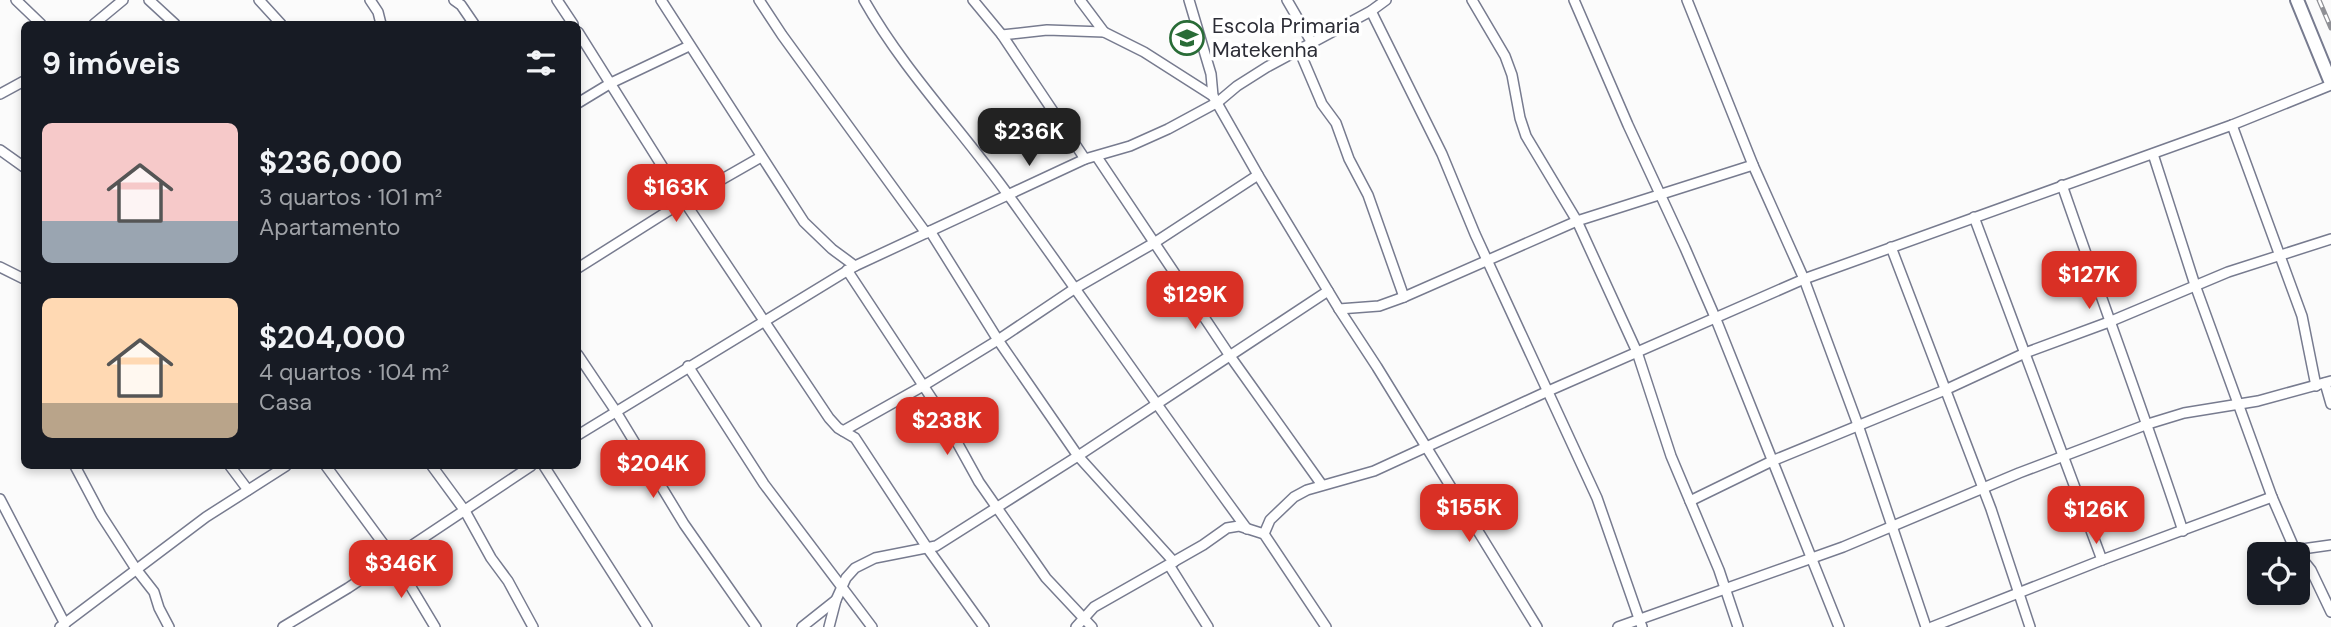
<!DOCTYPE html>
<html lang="pt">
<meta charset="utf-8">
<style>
:root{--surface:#171b24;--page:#20242c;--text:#f1f3f6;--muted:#9ea1a6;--accent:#d93025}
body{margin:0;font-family:"DM Sans",sans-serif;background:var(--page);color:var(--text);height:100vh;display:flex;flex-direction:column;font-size:26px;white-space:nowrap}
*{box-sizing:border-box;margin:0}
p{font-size:23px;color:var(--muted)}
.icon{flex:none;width:38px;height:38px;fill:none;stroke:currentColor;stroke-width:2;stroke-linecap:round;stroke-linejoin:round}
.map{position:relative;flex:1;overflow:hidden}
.side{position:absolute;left:21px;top:21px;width:560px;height:448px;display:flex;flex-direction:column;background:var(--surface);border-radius:10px;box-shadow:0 4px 10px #0003}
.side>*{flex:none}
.tools{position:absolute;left:2247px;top:542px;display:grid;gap:14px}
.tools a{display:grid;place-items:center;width:63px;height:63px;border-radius:10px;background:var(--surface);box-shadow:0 4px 10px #0003;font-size:35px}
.price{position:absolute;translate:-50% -60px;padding:0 16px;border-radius:14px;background:var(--accent);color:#fff;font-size:23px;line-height:46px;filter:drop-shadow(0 2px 4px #0008)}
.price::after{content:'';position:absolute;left:50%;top:42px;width:21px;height:16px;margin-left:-10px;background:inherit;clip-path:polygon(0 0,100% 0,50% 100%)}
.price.current{background:#222;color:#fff}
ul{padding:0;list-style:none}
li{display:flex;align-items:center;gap:21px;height:175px;padding:0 21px}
li span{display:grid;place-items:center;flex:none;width:196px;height:140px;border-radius:10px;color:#555}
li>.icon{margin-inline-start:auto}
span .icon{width:84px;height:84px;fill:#fffc;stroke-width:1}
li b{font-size:30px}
h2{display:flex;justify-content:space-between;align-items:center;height:84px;padding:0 21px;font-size:30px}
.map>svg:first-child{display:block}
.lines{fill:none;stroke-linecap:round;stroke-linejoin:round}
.street-casing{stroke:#777b8f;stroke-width:12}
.secondary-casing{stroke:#777b8f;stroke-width:16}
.street{stroke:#fff;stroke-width:9}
.secondary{stroke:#fff;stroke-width:12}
.rail-casing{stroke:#8f9095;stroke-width:5}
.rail{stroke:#fff;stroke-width:2.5;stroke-dasharray:8;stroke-linecap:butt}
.labels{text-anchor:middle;stroke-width:7;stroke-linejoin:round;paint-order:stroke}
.poi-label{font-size:21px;fill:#2c2d36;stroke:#fff;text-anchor:start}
</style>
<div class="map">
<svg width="2331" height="627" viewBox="0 0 2331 627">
<rect width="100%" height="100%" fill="#fbfbfb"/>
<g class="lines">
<g class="street-casing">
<g id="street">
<polyline points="16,0 41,24"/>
<polyline points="149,0 175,24"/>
<polyline points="259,0 281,24"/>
<polyline points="370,0 378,12 381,24"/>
<polyline points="454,0 461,5 474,24"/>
<polyline points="557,0 573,24"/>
<polyline points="661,0 804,222 832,249 855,266"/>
<polyline points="759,0 782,35 926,233"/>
<path d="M864,0C904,71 962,130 1009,196C1089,307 1166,419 1247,529"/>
<polyline points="973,0 1002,35 1085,159"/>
<polyline points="1080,0 1104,32"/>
<polyline points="1189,0 1211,74 1213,96"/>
<polyline points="1287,0 1312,43"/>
<polyline points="1472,0 1505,56 1512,75 1520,118 1526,136 1577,221 1637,352 1671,456 1719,570 1738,627"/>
<polyline points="1574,0 1628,125 1685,248 1715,317 1839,627"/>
<polyline points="1687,0 1753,165 1804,279 1858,425 1926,627"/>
<polyline points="1371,11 1442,154 1475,234 1597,498 1642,627"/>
<polyline points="94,24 123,0"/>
<polyline points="578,32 684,201 829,418 838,428 855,438 928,549 984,627"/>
<polyline points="1002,35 1047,30 1104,32 1144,52 1213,96 1258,175 1339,309 1377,367 1537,627"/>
<polyline points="1299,50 1322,104 1336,123 1349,159 1368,195 1404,297"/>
<polyline points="0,94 24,81"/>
<polyline points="578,103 611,83 689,46"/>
<polyline points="2232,125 2302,316 2316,386"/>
<polyline points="0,150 24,167"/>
<polyline points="2153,154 2195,285 2272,497 2295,550 2311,570 2331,612"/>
<polyline points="1097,157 1230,356 1322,485"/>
<path d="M2062,185C2102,301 2145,415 2183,531"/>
<polyline points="1974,217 2102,560"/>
<polyline points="930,231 998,340 1078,456 1174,562"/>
<polyline points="1891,247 1991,509 2030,627"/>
<polyline points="0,267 24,279"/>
<polyline points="578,268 684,201 761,157"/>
<polyline points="847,270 938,408 979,482 1046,578 1092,627"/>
<polyline points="1339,309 1379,306 1404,297 1577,221 1753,165"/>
<polyline points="578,355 615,410 684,524 756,627"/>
<polyline points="688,366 764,484 872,627"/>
<polyline points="2325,383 2331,404"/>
<polyline points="843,431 923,386 998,340 1074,289 1154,243 1258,175"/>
<polyline points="578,435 855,266 1085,159 1130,146 1168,129 1218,102 1237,86 1267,67 1371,11 1386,0"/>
<polyline points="75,466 101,515 136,569 154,592 159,608 169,627"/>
<polyline points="230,466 248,490"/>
<polyline points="326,466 393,557 435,627"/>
<polyline points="432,466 465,511 491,558 508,581 533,627"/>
<polyline points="544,466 647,627"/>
<polyline points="0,499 65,624"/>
<polyline points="1690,501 1772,461 1945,390 2025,353 2109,322 2228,272 2331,239"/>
<polyline points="1264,534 1270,520 1294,497 1307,490 1374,471 1546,392 1804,279 2232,125 2331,85"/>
<polyline points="2295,550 2331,545"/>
<polyline points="1169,565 1208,627"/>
<polyline points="60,627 206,517 286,466"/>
<polyline points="283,627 348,588 531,466"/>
<polyline points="802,627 836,600 846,578 855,568 875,558 936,546 1078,456 1328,291"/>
<polyline points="829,627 836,600"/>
<polyline points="1076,627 1094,607 1203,545 1227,528 1239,526 1264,534 1326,627"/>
<polyline points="1618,627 1843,547 2019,473 2148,424 2184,413 2258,401 2331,381"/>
<polyline points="1932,627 2102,560 2272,497"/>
</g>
</g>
<g class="secondary-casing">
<polyline id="secondary" points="2297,0 2331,83"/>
</g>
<use href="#street" class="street"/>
<use href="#secondary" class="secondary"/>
<g class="rail-casing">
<polyline id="rail" points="2319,0 2331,28"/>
</g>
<use href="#rail" class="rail"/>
</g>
<defs>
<g id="school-ring" transform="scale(1.75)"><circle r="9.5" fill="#fff" stroke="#296c37" stroke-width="1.5"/><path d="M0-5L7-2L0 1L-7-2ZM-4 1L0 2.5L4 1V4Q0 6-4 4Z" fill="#296c37"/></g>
</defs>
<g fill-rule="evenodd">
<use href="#school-ring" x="1187" y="38"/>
</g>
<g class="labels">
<g class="poi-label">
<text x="1212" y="33">Escola Primaria<tspan x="1212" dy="24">Matekenha</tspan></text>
</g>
</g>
</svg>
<div class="tools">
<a><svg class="icon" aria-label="locate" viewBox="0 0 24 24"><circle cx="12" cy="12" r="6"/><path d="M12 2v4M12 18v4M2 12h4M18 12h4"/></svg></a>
</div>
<b class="price current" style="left:1029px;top:168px">$236K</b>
<b class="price" style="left:676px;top:224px">$163K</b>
<b class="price" style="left:2089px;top:311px">$127K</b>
<b class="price" style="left:1195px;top:331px">$129K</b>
<b class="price" style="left:947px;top:457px">$238K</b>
<b class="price" style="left:653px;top:500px">$204K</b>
<b class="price" style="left:1469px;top:544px">$155K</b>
<b class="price" style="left:2096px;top:546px">$126K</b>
<b class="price" style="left:401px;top:600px">$346K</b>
<section class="side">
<h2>9 imóveis<svg class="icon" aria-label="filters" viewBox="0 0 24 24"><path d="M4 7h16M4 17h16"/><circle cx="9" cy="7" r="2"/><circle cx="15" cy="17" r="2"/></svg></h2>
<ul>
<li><span style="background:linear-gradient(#f6c9c9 70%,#9aa5b1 0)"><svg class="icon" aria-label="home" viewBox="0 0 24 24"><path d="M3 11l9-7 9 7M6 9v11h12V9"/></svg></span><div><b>$236,000</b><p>3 quartos · 101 m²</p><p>Apartamento</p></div></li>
<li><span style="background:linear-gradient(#ffd9b3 75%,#b9a48a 0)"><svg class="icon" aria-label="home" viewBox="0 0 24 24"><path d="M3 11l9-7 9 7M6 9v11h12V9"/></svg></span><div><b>$204,000</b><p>4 quartos · 104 m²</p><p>Casa</p></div></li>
</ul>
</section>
</div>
